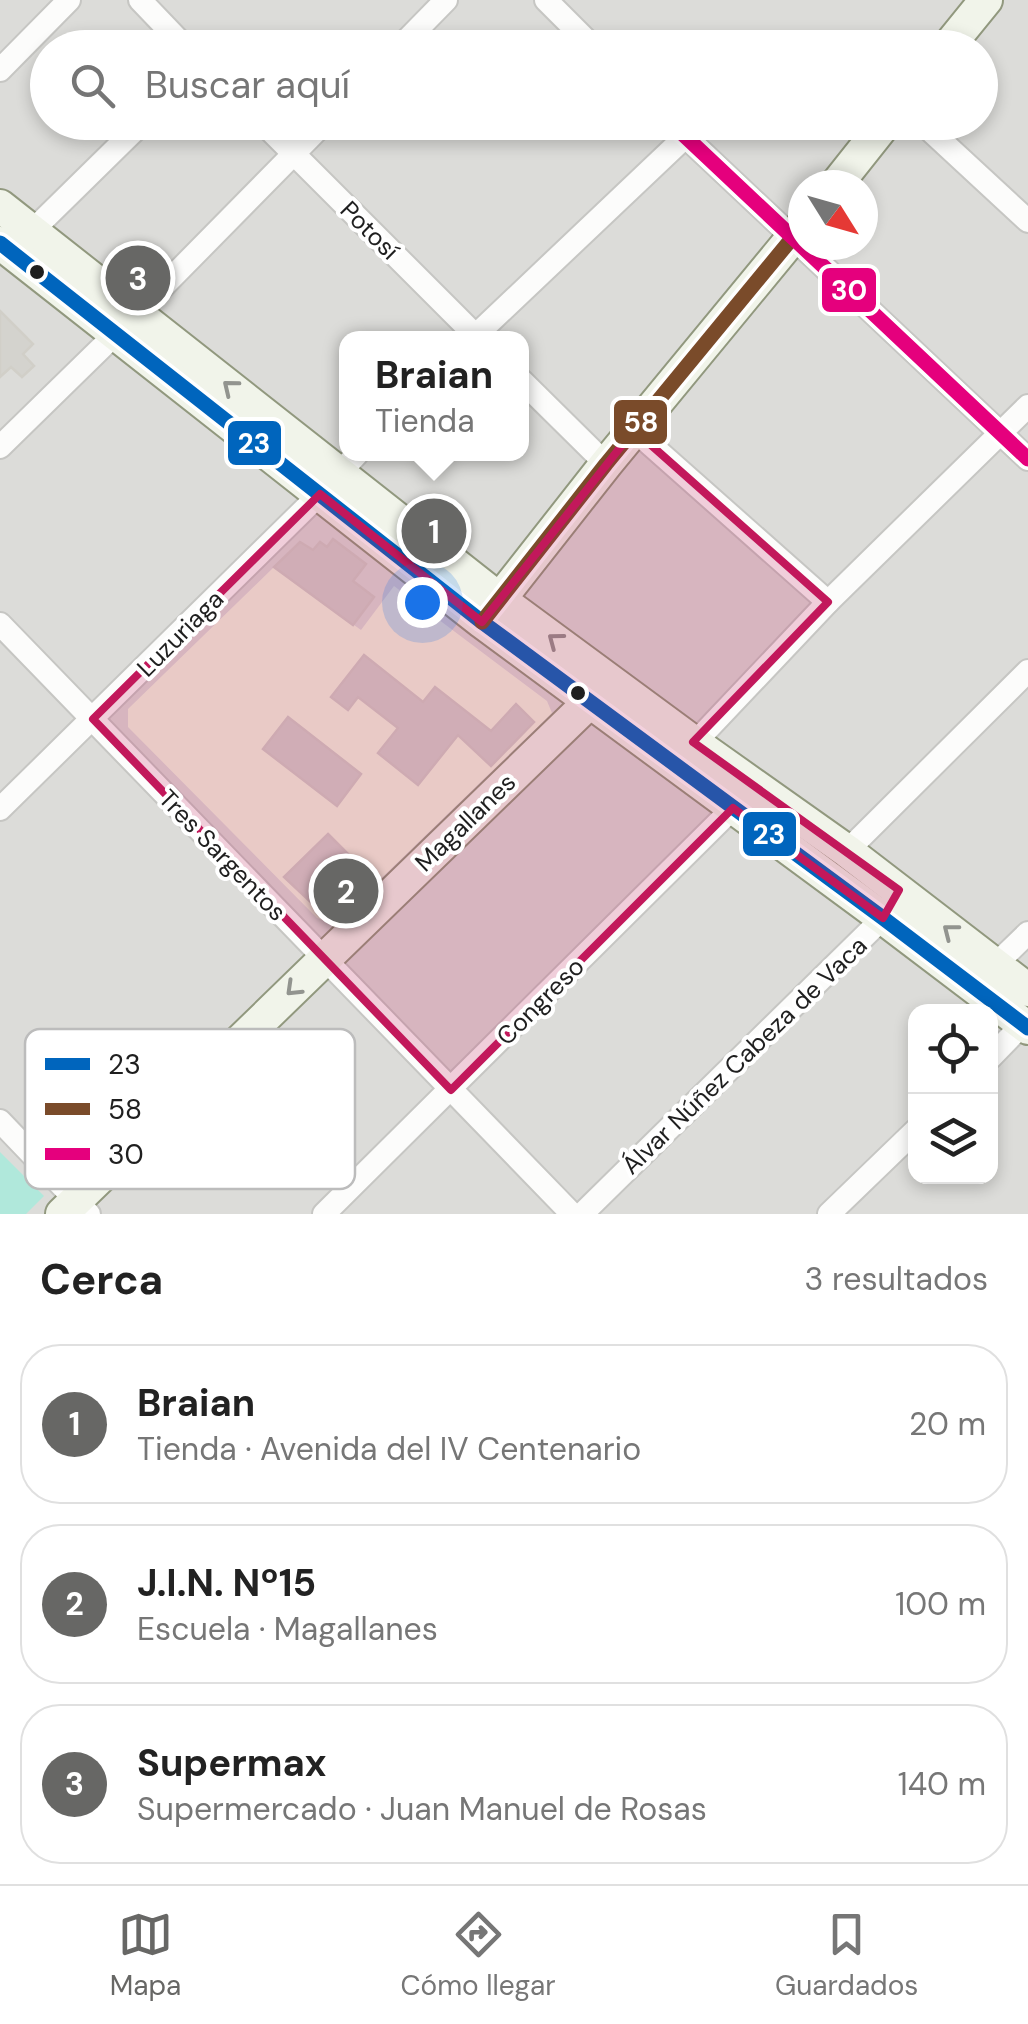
<!DOCTYPE html>
<html lang="es">
<head>
<meta charset="utf-8">
<style>
	:root { --surface:#fff; --page:#f6f6f6; --text:#222; --muted:#767676; --line:#e0e0e0; --accent:#676765 }
	body { margin:0; font-family:"DM Sans",sans-serif; background:var(--page); color:var(--text) }
	.controls { position:absolute; right:30px; bottom:30px; display:grid; overflow:hidden; border-radius:20px; box-shadow:0 5px 15px #0003 }
	.controls button { width:90px; height:90px; display:grid; place-items:center; padding:0; border:0; border-bottom:2px solid var(--line); background:var(--surface); color:var(--text); font:50px sans-serif }
	.compass { position:absolute; left:788px; top:170px; width:90px; height:90px; border-radius:50%; background:var(--surface); box-shadow:0 5px 15px #0003; rotate:127deg }
	.you { position:absolute; left:422px; top:602px; width:35px; height:35px; margin:-25px; border:8px solid #fff; border-radius:50%; background:#1a73e8; box-shadow:0 0 0 15px #1a73e833 }
	.badge { display:grid; place-items:center; width:65px; height:65px; border-radius:50%; background:var(--accent); color:#fff; font-size:32px; font-weight:700 }
	.pin { position:absolute; translate:-50% -50%; border:5px solid #fff; box-shadow:0 2px 10px #0006 }
	.popup { position:absolute; left:339px; top:331px; width:190px; height:130px; box-sizing:border-box; display:grid; place-content:center; border-radius:20px; background:var(--surface); filter:drop-shadow(0 2px 8px #0005); font-size:32px; white-space:nowrap; color:var(--muted) }
	.popup b { font-size:38px; color:var(--text) }
	.popup::after { content:''; position:absolute; left:50%; top:100%; margin-left:-20px; border:20px solid transparent; border-top-color:var(--surface) }
	.list { margin:0; padding:0; list-style:none }
	h2 { display:flex; justify-content:space-between; align-items:center; height:130px; margin:0; padding:0 40px; font-size:42px }
	h2 small { font-size:32px; font-weight:400; color:var(--muted) }
	.list li { display:grid; grid-template-columns:65px 1fr auto; gap:30px; align-items:center; box-sizing:border-box; height:160px; margin:0 20px 20px; padding:0 20px; border:2px solid var(--line); border-radius:40px }
	.list b { display:block; font-size:38px; white-space:nowrap }
	.list p { margin:0; font-size:32px; white-space:nowrap; color:var(--muted) }
	.list em { font-size:32px; font-style:normal; color:var(--muted) }
	.icon { flex:none; width:55px; height:55px; fill:none; stroke:currentColor; stroke-width:2; stroke-linecap:round; stroke-linejoin:round }
	.map { position:relative; flex:none; width:1028px; height:1214px; overflow:hidden }
	.search { position:absolute; background:var(--surface); box-shadow:0 5px 15px #0003; left:30px; right:30px; top:30px; height:110px; display:flex; align-items:center; gap:25px; box-sizing:border-box; padding:0 35px; border-radius:55px; color:var(--muted); font-size:38px }
	.sheet { height:670px; background:var(--surface) }
	nav { display:flex; justify-content:space-around; align-items:center; box-sizing:border-box; height:140px; border-top:2px solid var(--line); background:var(--surface); font-size:28px; color:var(--muted) }
	nav a { display:grid; justify-items:center; gap:5px }
	nav .on { color:var(--accent) }
	.map>svg:first-child { display:block }
	.residential { fill:#dcdcd9; fill-rule:evenodd }
	.education { fill:#f3f7e2 }
	.pitch { fill:#b0e8db }
	.building { fill:#d4d3ce; stroke:#d1cfc8; stroke-width:2.5 }
	.lines { fill:none; stroke-linecap:round; stroke-linejoin:round }
	.street-casing { stroke:#c6c6c3; stroke-width:26 }
	.secondary-casing { stroke:#91987e; stroke-width:36 }
	.street { stroke:#fcfcfb; stroke-width:22 }
	.secondary { stroke:#f1f4ea; stroke-width:32 }
	.bus-1-casing { stroke:#fff; stroke-width:22 }
	.bus-2-casing { stroke:#fff; stroke-width:22 }
	.bus-3-casing { stroke:#fff; stroke-width:22 }
	.bus-1 { stroke:#0065bd; stroke-width:15 }
	.bus-2 { stroke:#7a4b2a; stroke-width:15 }
	.bus-3 { stroke:#e5007d; stroke-width:15 }
	.oneway { stroke:#92948f }
	.marked { fill:#c2185b; fill-opacity:0.2; stroke:#c2185b; stroke-width:8; stroke-linejoin:round }
	.bus-dot { fill:#1f1f1f; stroke:#fff; stroke-width:4 }
	.labels { text-anchor:middle; stroke-width:8; stroke-linejoin:round; paint-order:stroke }
	.street-label { font-size:25px; fill:#1f1f1f; stroke:#fff }
	.key { fill:#fff; stroke:#bcbcbc; stroke-width:2.5 }
	.key-label { font-size:28px; fill:#1f1f1f }
	.line-badge { stroke:#fff; stroke-width:4 }
	.badge-label { font-size:28px; text-anchor:middle; font-weight:bold; fill:#fff }
</style>
</head>
<body>
<div class="map">
<svg width="1028" height="1214" viewBox="0 0 1028 1214">
	<rect width="100%" height="100%" fill="#edede7"/>
	<path class="residential" d="M0,0H1028V1214H0ZM48,48H980V122H48ZM803,185H863V245H803ZM346,338H522V454H346ZM916,1012H990V1176H916Z"/>
	<polygon class="education" points="274,567 361,630 394,586 547,701 552,713 334,924 317,918 128,727 128,709"/>
	<polygon class="pitch" points="0,1152 44,1196 26,1214 0,1214"/>
	<g class="building">
		<polygon points="0,311 33,344 23,354 34,366 22,377 11,367 0,377"/>
		<polygon points="333,539 366,564 353,581 374,597 353,625 274,567 300,542 313,550 320,542 327,547"/>
		<polygon points="364,655 423,702 435,687 491,731 516,704 534,722 491,766 458,735 418,785 378,753 398,728 358,697 348,710 331,697"/>
		<polygon points="288,717 361,774 337,806 263,749"/>
		<polygon points="328,834 376,882 333,923 284,877"/>
	</g>
	<g class="lines">
		<g class="street-casing">
			<g id="street">
				<polyline points="140,0 186,48"/>
				<polyline points="546,0 594,48"/>
				<polyline points="399,48 446,0"/>
				<polyline points="0,70 69,0"/>
				<polyline points="262,122 478,338"/>
				<polyline points="670,122 1028,459"/>
				<polyline points="921,122 1028,221"/>
				<polyline points="32,231 143,122"/>
				<polyline points="473,338 685,137"/>
				<polyline points="522,381 606,464"/>
				<polyline points="634,430 828,602"/>
				<polyline points="0,447 137,313 325,122"/>
				<polyline points="0,624 572,1214"/>
				<polyline points="686,752 828,602 1028,406"/>
				<polyline points="0,809 320,494 357,454"/>
				<polyline points="847,851 1028,671"/>
				<polyline points="990,978 994,966 1028,933"/>
				<polyline points="990,1058 1028,1019"/>
				<polyline points="0,1121 89,1214"/>
				<polyline points="324,1214 733,808 739,798"/>
				<polyline points="582,1214 883,918 890,906"/>
				<polyline points="829,1214 916,1130"/>
			</g>
		</g>
		<g class="secondary-casing">
			<g id="secondary">
				<polyline points="947,48 986,0"/>
				<polyline points="836,185 886,122"/>
				<polyline points="0,206 499,599 693,742 847,851 1028,990"/>
				<polyline points="0,243 482,622 883,918 1028,1028"/>
				<polyline points="488,614 606,464 803,225"/>
				<polyline points="62,1214 604,688"/>
			</g>
		</g>
		<use href="#street" class="street"/>
		<use href="#secondary" class="secondary"/>
		<g class="bus-1-casing">
			<polyline id="bus-1" points="0,243 482,622 883,918 1028,1028"/>
		</g>
		<g class="bus-2-casing">
			<polyline id="bus-2" points="482,622 606,464 803,225"/>
		</g>
		<g class="bus-3-casing">
			<polyline id="bus-3" points="670,122 1028,459"/>
		</g>
		<use href="#bus-1" class="bus-1"/>
		<use href="#bus-2" class="bus-2"/>
		<use href="#bus-3" class="bus-3"/>
	</g>
	<defs><path id="oneway-chevron" d="M-2-3.5L2.5 0L-2 3.5" fill="none" stroke-width="1.6" stroke-linecap="round" stroke-linejoin="round" transform="scale(2.5)"/></defs>
	<g class="oneway">
		<use href="#oneway-chevron" transform="translate(230 387) rotate(-141)"/>
		<use href="#oneway-chevron" transform="translate(555 640) rotate(-143)"/>
		<use href="#oneway-chevron" transform="translate(950 931) rotate(-142)"/>
		<use href="#oneway-chevron" transform="translate(293 989) rotate(136)"/>
	</g>
	<path class="marked" d="M634,430L828,602L693,742L899,890L883,918L733,808L451,1090L93,719L320,494L482,622Z"/>
	<g class="bus-dot">
		<circle cx="37" cy="272" r="9"/>
		<circle cx="578" cy="693" r="9"/>
	</g>
	<g class="labels">
		<g class="street-label">
			<text transform="translate(370 230) rotate(45)" y="9">Potosí</text>
			<text transform="translate(180 633) rotate(-45)" y="9">Luzuriaga</text>
			<text transform="translate(465 822) rotate(-44)" y="9">Magallanes</text>
			<text transform="translate(223 855) rotate(46)" y="9">Tres Sargentos</text>
			<text transform="translate(540 1001) rotate(-45)" y="9">Congreso</text>
			<text transform="translate(744 1055) rotate(-44)" y="9">Álvar Núñez Cabeza de Vaca</text>
		</g>
	</g>
	<rect x="25" y="1029" width="330" height="160" rx="15" class="key"/>
	<rect x="45" y="1058" width="45" height="12" fill="#0065bd"/>
	<rect x="45" y="1103" width="45" height="12" fill="#7a4b2a"/>
	<rect x="45" y="1148" width="45" height="12" fill="#e5007d"/>
	<g class="key-label">
		<text x="108" y="1074">23</text>
		<text x="108" y="1119">58</text>
		<text x="108" y="1164">30</text>
	</g>
	<g class="line-badge">
		<rect x="820" y="266" width="58" height="48" rx="10" fill="#e5007d"/>
		<rect x="612" y="398" width="57" height="48" rx="10" fill="#7a4b2a"/>
		<rect x="226" y="419" width="57" height="48" rx="10" fill="#0065bd"/>
		<rect x="741" y="810" width="57" height="48" rx="10" fill="#0065bd"/>
	</g>
	<g class="badge-label">
		<text x="849" y="300">30</text>
		<text x="641" y="432">58</text>
		<text x="254" y="453">23</text>
		<text x="769" y="844">23</text>
	</g>
</svg>
<div class="controls">
<button><svg class="icon" aria-label="locate" viewBox="0 0 24 24"><circle cx="12" cy="12" r="6"/><path d="M12 2v4M12 18v4M2 12h4M18 12h4"/></svg></button>
<button><svg class="icon" aria-label="layers" viewBox="0 0 24 24"><path d="M12 4l9 5-9 5-9-5zM3 14l9 5 9-5"/></svg></button>
</div>
<svg class="compass" viewBox="-18 -18 36 36"><path d="M0-13l5 13h-10z" fill="#e53935"/><path d="M0 13l5-13h-10z" fill="#767676"/></svg>
<div class="you"></div>
<div class="pin badge" style="left:434px;top:531px">1</div>
<div class="popup"><b>Braian</b>Tienda</div>
<div class="pin badge" style="left:346px;top:891px">2</div>
<div class="pin badge" style="left:138px;top:278px">3</div>
<div class="search"><svg class="icon" aria-label="search" viewBox="0 0 24 24"><circle cx="10" cy="10" r="6"/><path d="M15 15l6 6"/></svg>Buscar aquí</div>
</div>
<section class="sheet">
<h2>Cerca<small>3 resultados</small></h2>
<ul class="list">
<li><span class="badge">1</span><div><b>Braian</b><p>Tienda · Avenida del IV Centenario</p></div><em>20 m</em></li>
<li><span class="badge">2</span><div><b>J.I.N. Nº15</b><p>Escuela · Magallanes</p></div><em>100 m</em></li>
<li><span class="badge">3</span><div><b>Supermax</b><p>Supermercado · Juan Manuel de Rosas</p></div><em>140 m</em></li>
</ul>
</section>
<nav>
<a class="on"><svg class="icon" aria-label="map" viewBox="0 0 24 24"><path d="M3 6l6-2 6 2 6-2v14l-6 2-6-2-6 2zM9 4v14M15 6v14"/></svg>Mapa</a>
<a><svg class="icon" aria-label="directions" viewBox="0 0 24 24"><path d="M12 3l9 9-9 9-9-9zM9 14v-3h6M13 9l2 2-2 2"/></svg>Cómo llegar</a>
<a><svg class="icon" aria-label="saved" viewBox="0 0 24 24"><path d="M7 4h10v16l-5-4-5 4z"/></svg>Guardados</a>
</nav>
</body>
</html>
